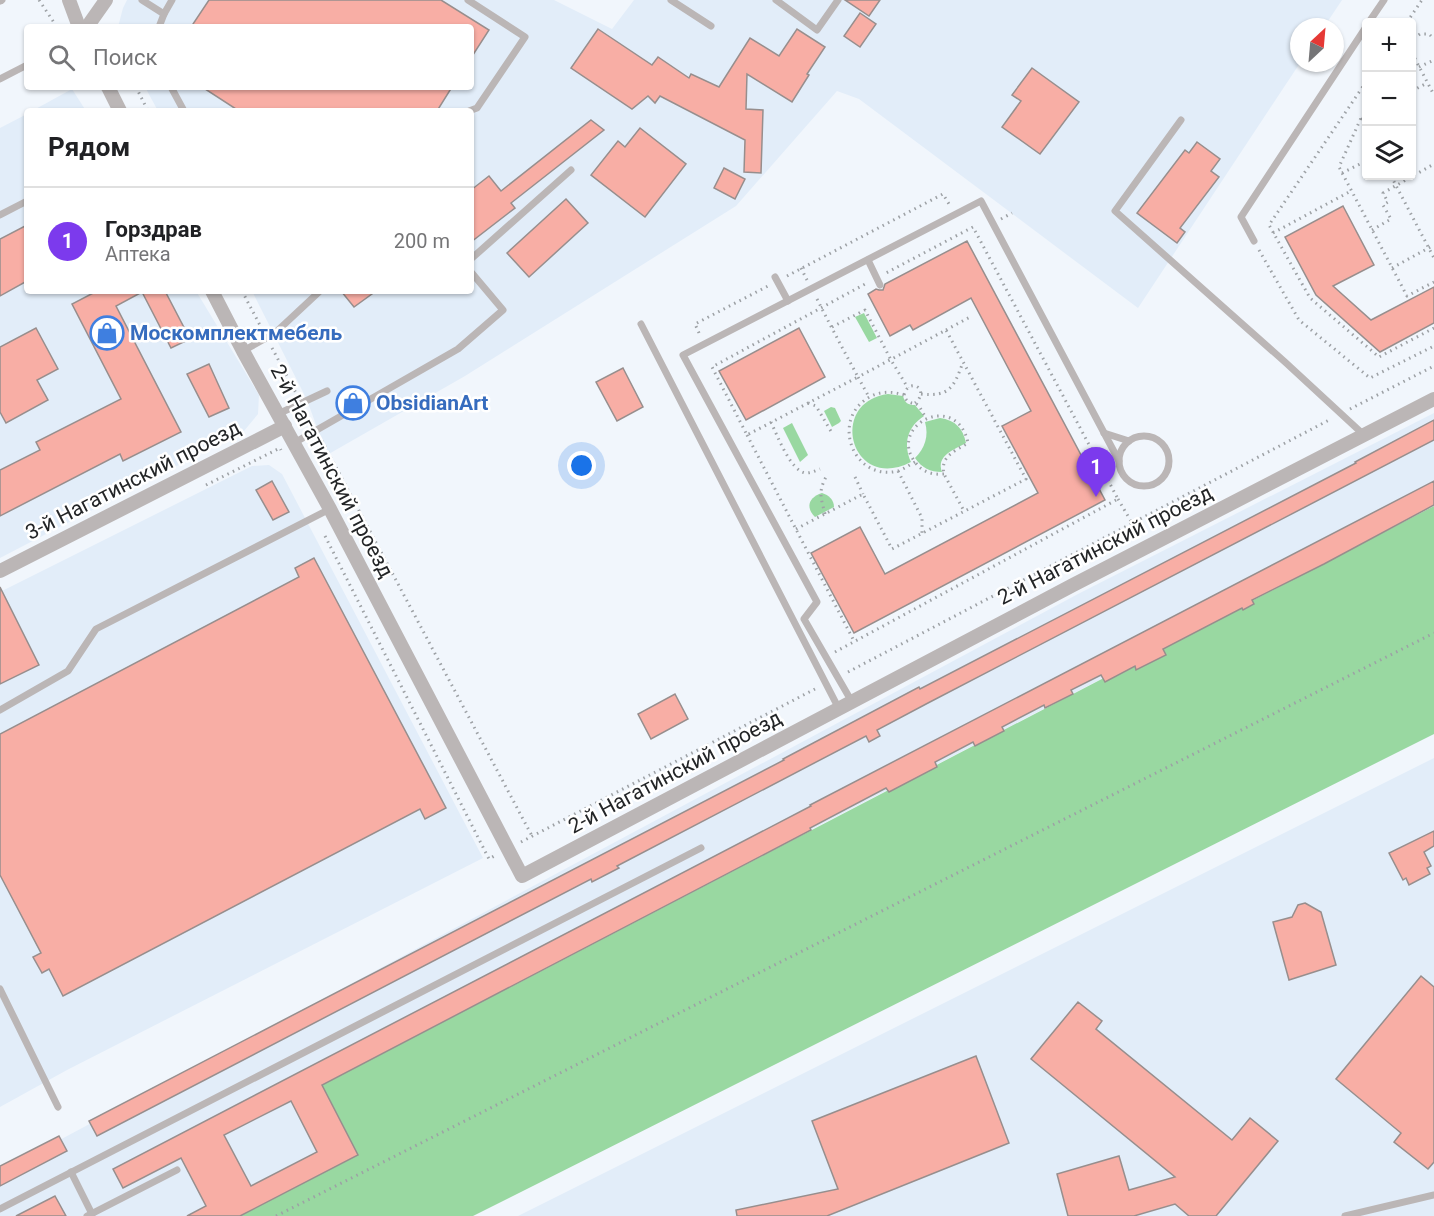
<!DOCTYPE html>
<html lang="ru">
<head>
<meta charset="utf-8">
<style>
	:root { --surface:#fff; --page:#f6f6f6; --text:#202124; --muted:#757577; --line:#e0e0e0; --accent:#7c3aed }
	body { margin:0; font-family:Roboto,sans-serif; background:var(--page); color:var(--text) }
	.controls { position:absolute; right:18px; top:18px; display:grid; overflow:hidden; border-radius:6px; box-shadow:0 2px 4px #0004 }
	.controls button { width:54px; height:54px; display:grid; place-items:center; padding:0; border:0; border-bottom:2px solid var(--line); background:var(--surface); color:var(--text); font:30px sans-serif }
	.compass { position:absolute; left:1290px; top:18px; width:54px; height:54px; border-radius:50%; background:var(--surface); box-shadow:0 2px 4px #0004; rotate:26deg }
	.you { position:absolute; left:582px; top:466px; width:21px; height:21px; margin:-15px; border:4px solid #fff; border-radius:50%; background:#1a73e8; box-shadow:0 0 0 9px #1a73e833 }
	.badge { display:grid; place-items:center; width:39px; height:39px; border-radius:50%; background:var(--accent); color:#fff; font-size:20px; font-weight:700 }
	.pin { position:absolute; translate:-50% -50px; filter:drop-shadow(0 2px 3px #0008) }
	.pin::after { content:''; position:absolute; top:32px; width:21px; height:18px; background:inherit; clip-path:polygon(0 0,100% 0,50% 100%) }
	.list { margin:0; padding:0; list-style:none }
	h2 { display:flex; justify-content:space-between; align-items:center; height:78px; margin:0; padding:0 24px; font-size:26px }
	h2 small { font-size:20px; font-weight:400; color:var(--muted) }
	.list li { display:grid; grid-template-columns:39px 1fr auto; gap:18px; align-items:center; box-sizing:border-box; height:108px; padding:0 24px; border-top:2px solid var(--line) }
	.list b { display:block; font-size:22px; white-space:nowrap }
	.list p { margin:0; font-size:20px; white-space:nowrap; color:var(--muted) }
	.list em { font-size:20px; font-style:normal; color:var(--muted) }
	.icon { flex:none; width:33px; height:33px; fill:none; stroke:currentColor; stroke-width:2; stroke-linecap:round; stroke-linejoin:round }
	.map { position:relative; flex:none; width:1434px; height:1216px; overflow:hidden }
	.search { position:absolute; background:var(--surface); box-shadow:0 2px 4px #0004; left:24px; top:24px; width:450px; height:66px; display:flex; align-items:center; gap:15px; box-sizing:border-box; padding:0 21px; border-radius:6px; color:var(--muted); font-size:22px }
	.panel { position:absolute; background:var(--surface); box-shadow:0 2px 4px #0004; left:24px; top:108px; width:450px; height:186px; border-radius:6px }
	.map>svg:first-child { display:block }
	.built { fill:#e2edf9 }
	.green { fill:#99d8a1 }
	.building { fill:#f8aea5; stroke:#978e8d; stroke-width:1.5; fill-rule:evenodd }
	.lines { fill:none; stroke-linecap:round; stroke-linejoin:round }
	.path { stroke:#9da1a5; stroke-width:3; stroke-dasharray:1.5 4.5; stroke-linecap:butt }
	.lane { stroke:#bbb6b6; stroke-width:7 }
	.street { stroke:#bbb6b6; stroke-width:14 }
	.labels { text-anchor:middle; stroke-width:5; stroke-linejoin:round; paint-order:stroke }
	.shop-label { font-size:21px; font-weight:bold; fill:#366cbe; stroke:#fff; text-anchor:start }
	.street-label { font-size:21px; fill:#232527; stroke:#fff }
</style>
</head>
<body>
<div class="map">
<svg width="1434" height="1216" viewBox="0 0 1434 1216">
	<rect width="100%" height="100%" fill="#f1f6fc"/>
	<g class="built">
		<polygon points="127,0 554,0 612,29 634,0 1342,0 1324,27 1299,27 1299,63 1300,63 1138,308 859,99 837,91 736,206 465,376 327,455 307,400 252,291 471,291 471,111 158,111 145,87 471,87 471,27 118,27 123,8"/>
		<polygon points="72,89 86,111 32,111"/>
		<polygon points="27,114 27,291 196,291 259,395 258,414 244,431 0,558 0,128"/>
		<polygon points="1434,413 1434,506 322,1084 358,1155 240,1216 0,1216 0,1172 1078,594"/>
		<polygon points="269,465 282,474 483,858 67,1070 0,1107 0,592 252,466"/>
		<polygon points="1434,758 1434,1216 518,1216"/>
	</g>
	<g class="green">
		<polygon points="864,313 877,338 869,342 855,317"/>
		<path d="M888,394L903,396C905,403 908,405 915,405L924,416C907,427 903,444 911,462C851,493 827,402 888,394Z"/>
		<polygon points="831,407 835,408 841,421 839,423 832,427 824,411"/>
		<path d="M940,418C955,420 963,428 966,443C954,450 936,455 942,472C930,472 922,468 915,458C925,448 929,436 925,422Z"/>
		<polygon points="792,423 808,455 800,462 783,428"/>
		<path d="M822,493C829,495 834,500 834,507L815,517C805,507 809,497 822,493Z"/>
		<polygon points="1434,506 1434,734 473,1216 240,1216 358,1155 322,1085"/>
	</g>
	<g class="building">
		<polygon points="209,0 441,0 489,30 471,58 471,27 191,27"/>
		<polygon points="845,0 880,0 869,16"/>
		<polygon points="860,13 876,24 860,47 844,36"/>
		<polygon points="598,29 652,65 658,57 689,78 691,74 719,87 750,38 779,56 797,29 825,47 807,74 809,75 792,102 747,74 746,109 763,110 761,173 744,172 745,140 660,96 655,103 648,96 632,109 571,68"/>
		<polygon points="1032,68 1079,102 1040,154 1002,127 1021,101 1012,95"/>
		<polygon points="202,87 452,87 437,111 239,111"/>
		<polygon points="591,120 604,130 511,203 515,208 471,242 471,190 489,176 501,191"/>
		<polygon points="640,128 686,164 645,217 591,175 618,141 625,147"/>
		<polygon points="1197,142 1220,159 1211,171 1219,177 1180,228 1185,232 1177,243 1137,213 1185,150 1189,153"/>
		<polygon points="724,168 745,179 735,199 714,188"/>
		<polygon points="566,199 588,223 529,277 507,253"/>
		<polygon points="1343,206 1374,265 1333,286 1371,320 1434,287 1434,323 1380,352 1316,295 1285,237"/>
		<polygon points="27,225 27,281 0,296 0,239"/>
		<polygon points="967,241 1105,500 854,633 811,553 860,527 885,574 1038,493 1002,426 1031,411 971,298 913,330 910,325 890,336 868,294 876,289 879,290 883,290 885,284"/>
		<polygon points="97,291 165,291 190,339 171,348 142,292 116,306 181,432 123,461 120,454 0,516 0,470 40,450 36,442 121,399 72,304"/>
		<polygon points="341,291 376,291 354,307"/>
		<polygon points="36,328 58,369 37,380 48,400 6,423 0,412 0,347"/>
		<polygon points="799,328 825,377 746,420 719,371"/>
		<polygon points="209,364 229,408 209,417 187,374"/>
		<polygon points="623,368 643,407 617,421 596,382"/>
		<polygon points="1434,420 1434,440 928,703 877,730 880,736 869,742 866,736 617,866 619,868 592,882 591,879 97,1136 89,1121 784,760 783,759 919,687 920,689 1356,463 1355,462"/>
		<polygon points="272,481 289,512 273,520 256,490"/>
		<path d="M1434,481V505L1324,564L1252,600L1254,604L1243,610L1242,608L1163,649L1166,655L1136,670L1135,666L1105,682L1101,675L1071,690L1073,694L1045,708L1044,705L1002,727L1004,731L975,746L973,742L935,762L937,767L889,792L886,788L810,828L811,830L322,1085L358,1155L240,1216H187L206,1206L181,1158L123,1188L113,1169L811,806L810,805ZM291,1101L317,1152L251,1186L224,1135Z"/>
		<polygon points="314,558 446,808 425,819 420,809 63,996 49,969 42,973 33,957 41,953 0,875 0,734 299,577 295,568"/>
		<polygon points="0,587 39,665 0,684"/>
		<polygon points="675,694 688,719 651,739 638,714"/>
		<polygon points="1434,831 1434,846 1424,852 1431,866 1427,868 1430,874 1409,885 1406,878 1403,880 1389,853"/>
		<polygon points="1305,903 1321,912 1336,965 1289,980 1273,922 1292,917 1298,905"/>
		<polygon points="1421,976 1434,987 1434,1162 1428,1169 1394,1142 1401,1133 1336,1079"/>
		<polygon points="1078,1002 1102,1021 1096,1029 1232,1140 1250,1118 1278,1141 1216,1216 1189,1216 1175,1204 1134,1216 1068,1216 1057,1174 1119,1156 1129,1190 1175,1177 1031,1059"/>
		<polygon points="976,1056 1009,1143 827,1216 737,1216 736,1210 838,1189 812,1121"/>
		<polygon points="59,1136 67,1151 0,1186 0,1166"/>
		<polygon points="55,1196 66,1216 16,1216"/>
	</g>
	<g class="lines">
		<g class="path">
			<polyline points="39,0 57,27"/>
			<polyline points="1407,22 1422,0"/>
			<polyline points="1412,50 1413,39 1420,34 1429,34 1434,39"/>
			<polyline points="1412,53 1434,95"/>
			<polyline points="1419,67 1434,60"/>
			<polyline points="1366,82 1269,225 1310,298 1379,357 1434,328"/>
			<polyline points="136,87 148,111"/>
			<polyline points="1412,91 1427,83"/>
			<polyline points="1366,116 1361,118 1339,167 1407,296 1434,282"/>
			<polyline points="1361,118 1366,128"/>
			<polyline points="1342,173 1366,161"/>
			<polyline points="1391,176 1434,258"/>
			<polyline points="1001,219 1012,213"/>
			<polyline points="1372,230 1391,219 1383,205 1388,202 1383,193 1434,164"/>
			<polyline points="1273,233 1351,191"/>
			<polyline points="1259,250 1299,320 1370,378 1434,346"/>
			<polyline points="801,268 807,280"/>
			<polyline points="1392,268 1434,245"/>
			<polyline points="787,276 943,194 949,204"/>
			<polyline points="242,291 262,329"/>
			<path d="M817,299C830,325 844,351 858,377L747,435L712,367L867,283"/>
			<polyline points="832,327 865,310 891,360 908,388"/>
			<polyline points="946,330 970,317"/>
			<polyline points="699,333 695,324 768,286"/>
			<polyline points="272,348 296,393"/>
			<path d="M921,394C950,397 954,387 963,362"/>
			<path d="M904,395C909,376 931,390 915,403"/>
			<polyline points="808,403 816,406 832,433"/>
			<polyline points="1350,409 1434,366"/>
			<path d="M771,422C777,435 791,472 806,473C811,473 815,471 820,469"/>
			<polyline points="747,435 854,641"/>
			<polyline points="322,441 532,836"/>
			<path d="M915,462C909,465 904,469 898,471C854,482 830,421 868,398C879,391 892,391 904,395C905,400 910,404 915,403L919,406L926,418"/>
			<polyline points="898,471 922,518 922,533"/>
			<path d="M944,474C932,475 922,472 915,462C887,425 957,390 968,443C955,451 940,456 944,474L964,511"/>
			<polyline points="855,477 863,494"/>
			<polyline points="206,485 280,448 281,450"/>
			<polyline points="1118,499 1132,523"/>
			<path d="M825,514C821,498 818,492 826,477"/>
			<polyline points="796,529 863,494 892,549 1026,479 946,330 858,377 869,397"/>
			<polyline points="325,536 489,859 496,855"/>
			<polyline points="835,652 1118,499 973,227 886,273"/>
			<polyline points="848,672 1331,419"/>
			<polyline points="521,842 815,689"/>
			<polyline points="276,1216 1434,633"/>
		</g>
		<g class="lane">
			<polyline points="142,0 164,14"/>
			<polyline points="468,0 525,37 477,108 469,111"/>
			<polyline points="671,0 711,26"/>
			<polyline points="776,0 817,30 838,0"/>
			<polyline points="0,1 2,0"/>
			<polyline points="1369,22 1384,0"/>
			<polyline points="159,27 164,14 172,0"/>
			<polyline points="0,79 27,65"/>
			<polyline points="171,87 184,111"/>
			<polyline points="1181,120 1115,211 1285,362 1364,435"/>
			<polyline points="0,215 27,201"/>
			<polyline points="1254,241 1241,217 1366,27"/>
			<polyline points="471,259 571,170"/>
			<polyline points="868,260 880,285"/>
			<polyline points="775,277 788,301"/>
			<polyline points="641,324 839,709"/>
			<polyline points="243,351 275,333 320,291"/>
			<polyline points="278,414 327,391"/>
			<polyline points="1104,433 1129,441"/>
			<circle cx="1144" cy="461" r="25"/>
			<polyline points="294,443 458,349 503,310 471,272"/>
			<polyline points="852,702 804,619 817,602 683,355 981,201 1119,461"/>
			<polyline points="0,710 68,671 96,629 330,509"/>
			<polyline points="0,989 58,1107"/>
			<polyline points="71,1172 92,1214"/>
			<polyline points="0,1209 701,848"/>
			<polyline points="87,1216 177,1170"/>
			<polyline points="1345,1216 1434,1195"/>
		</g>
		<g class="street">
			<polyline points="69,0 79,27"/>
			<polyline points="87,27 106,0"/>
			<polyline points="108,87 120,111"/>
			<polyline points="212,291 243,351 330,509 522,876 1073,585 1434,399"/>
			<polyline points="0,571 285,426"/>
		</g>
	</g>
	<defs>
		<g id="shop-ring" transform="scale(1.725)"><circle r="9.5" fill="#fff" stroke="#3f7fe0" stroke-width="1.5"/><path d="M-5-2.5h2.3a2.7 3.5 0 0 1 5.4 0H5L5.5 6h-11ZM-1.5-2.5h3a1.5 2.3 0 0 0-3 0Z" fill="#3f7fe0"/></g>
	</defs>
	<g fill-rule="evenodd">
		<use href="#shop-ring" x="107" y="333"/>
		<use href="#shop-ring" x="353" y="403"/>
	</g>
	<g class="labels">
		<g class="shop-label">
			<text x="130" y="340">Москомплектмебель</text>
			<text x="376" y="410">ObsidianArt</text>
		</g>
		<g class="street-label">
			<text transform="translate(332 471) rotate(62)" y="7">2-й Нагатинский проезд</text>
			<text transform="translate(133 480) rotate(-27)" y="7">3-й Нагатинский проезд</text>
			<text transform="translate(1105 545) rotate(-27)" y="7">2-й Нагатинский проезд</text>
			<text transform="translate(675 772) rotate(-28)" y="7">2-й Нагатинский проезд</text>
		</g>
	</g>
</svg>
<div class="controls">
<button>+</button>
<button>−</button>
<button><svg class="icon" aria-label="layers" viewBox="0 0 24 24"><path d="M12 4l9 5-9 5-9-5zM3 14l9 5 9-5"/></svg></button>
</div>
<svg class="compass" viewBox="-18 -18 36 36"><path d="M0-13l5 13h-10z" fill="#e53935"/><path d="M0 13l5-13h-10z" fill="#757577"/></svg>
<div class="you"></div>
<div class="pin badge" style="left:1096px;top:497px">1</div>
<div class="search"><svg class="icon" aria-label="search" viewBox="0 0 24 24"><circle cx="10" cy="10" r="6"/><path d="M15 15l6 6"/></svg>Поиск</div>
<section class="panel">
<h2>Рядом<small></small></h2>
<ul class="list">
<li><span class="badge">1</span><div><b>Горздрав</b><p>Аптека</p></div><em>200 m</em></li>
</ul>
</section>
</div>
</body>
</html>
